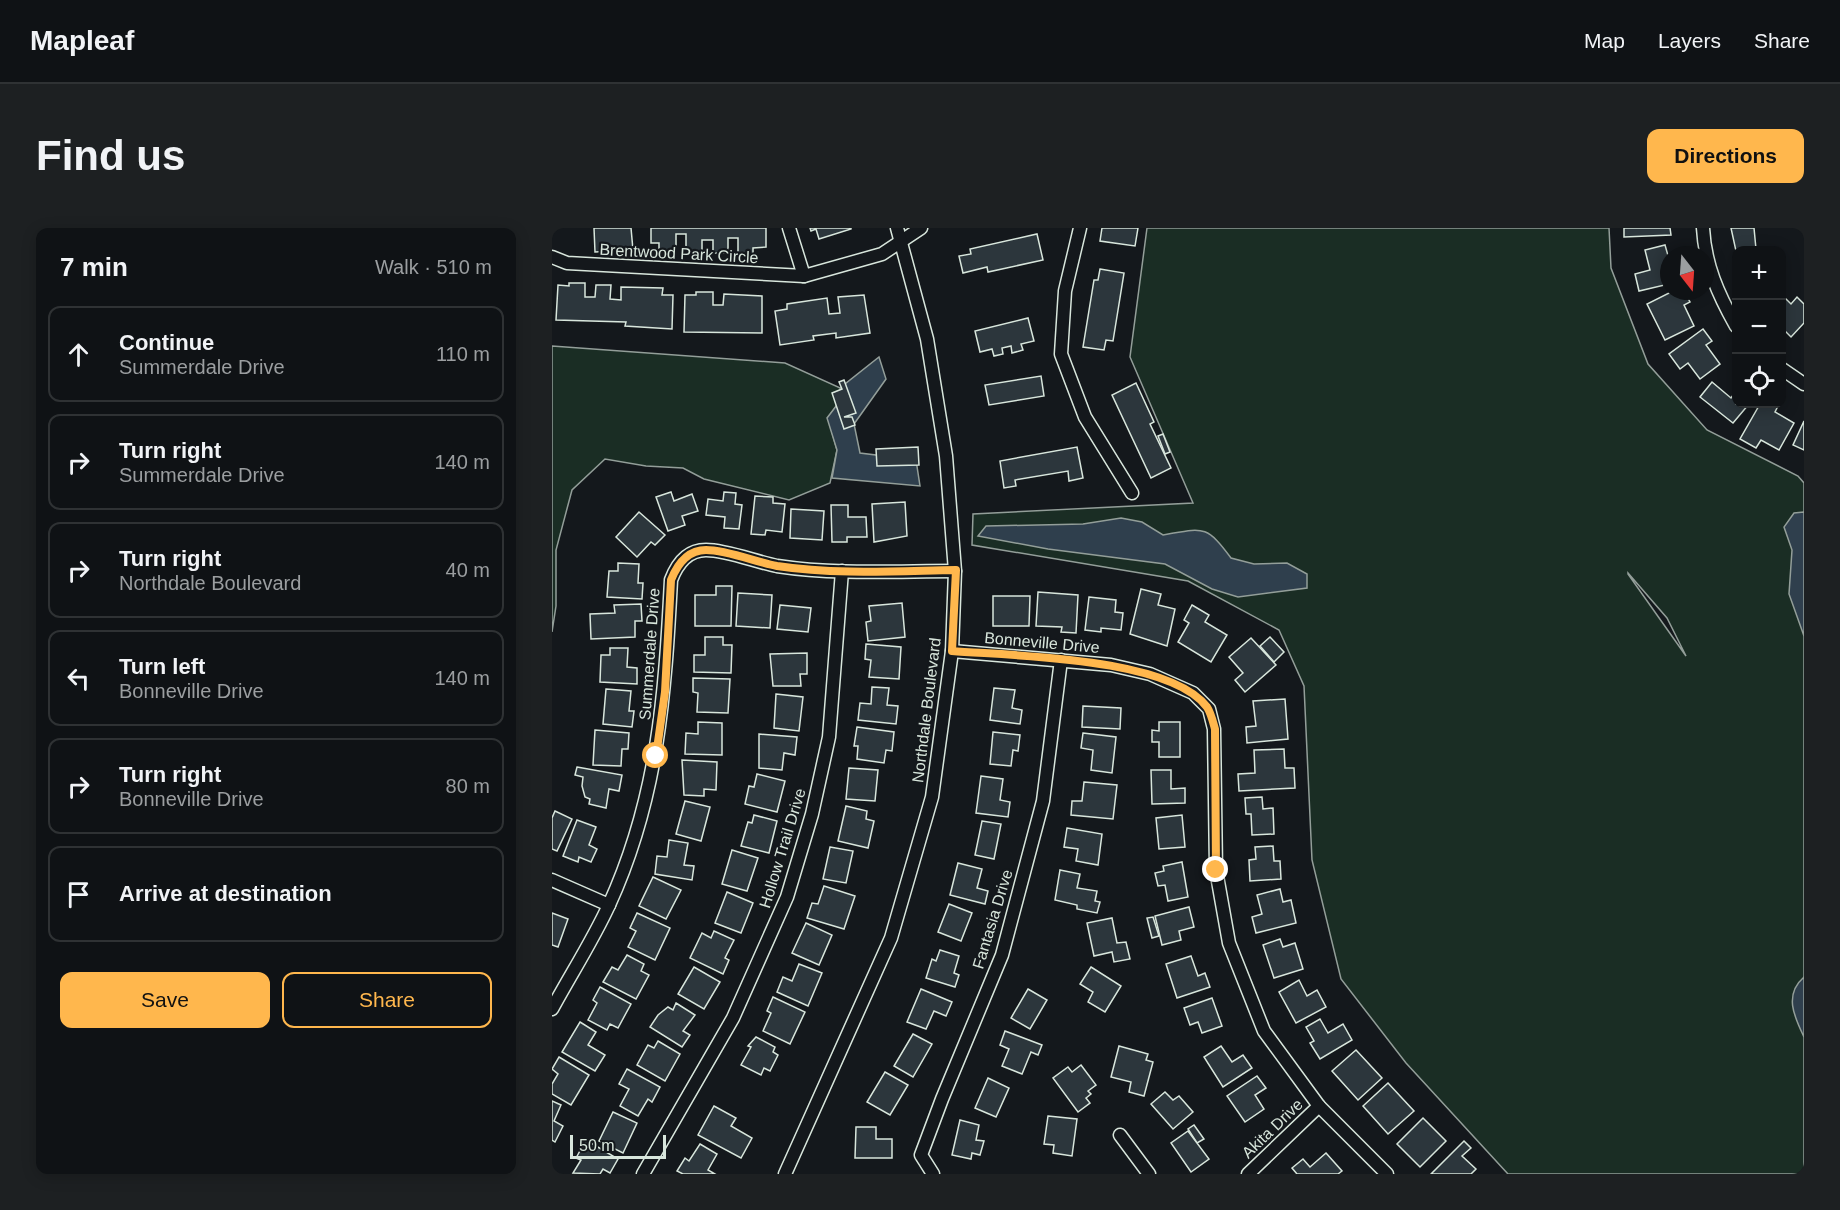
<!DOCTYPE html>
<html lang="en">
<head>
<meta charset="utf-8">
<style>
	:root { --surface:#0f1215; --page:#1d2022; --text:#f1f3f6; --muted:#9b9ea0; --line:#2f3234; --accent:#ffb74d }
	body { margin:0; font-family:Arial,sans-serif; background:var(--page); color:var(--text) }
	.controls { position:absolute; right:18px; top:18px; display:grid; overflow:hidden; border-radius:12px; box-shadow:0 3px 15px #0003 }
	.controls button { width:54px; height:54px; display:grid; place-items:center; padding:0; border:0; border-bottom:2px solid var(--line); background:var(--surface); color:var(--text); font:30px sans-serif }
	.compass { position:absolute; left:1108px; top:18px; width:54px; height:54px; border-radius:50%; background:var(--surface); box-shadow:0 3px 15px #0003; rotate:163deg }
	.scale { position:absolute; left:18px; bottom:15px; width:96px; box-sizing:border-box; padding-left:6px; border:3px solid #d8e6dc; border-top:0; font-size:16px; line-height:21px; white-space:nowrap; color:#d8e6dc; -webkit-text-stroke:4px #14181c; paint-order:stroke }
	.stop { position:absolute; width:18px; height:18px; margin:-14px; border:4px solid #ffb74d; border-radius:50%; background:#fff }
	.stop.end { background:#ffb74d; border-color:#fff; box-shadow:0 2px 6px #0008 }
	.list { margin:0; padding:0; list-style:none }
	h2 { display:flex; justify-content:space-between; align-items:center; height:78px; margin:0; padding:0 24px; font-size:26px }
	h2 small { font-size:20px; font-weight:400; color:var(--muted) }
	.list li { display:grid; grid-template-columns:39px 1fr auto; gap:18px; align-items:center; box-sizing:border-box; height:96px; margin:0 12px 12px; padding:0 12px; border:2px solid var(--line); border-radius:12px }
	.list b { display:block; font-size:22px; white-space:nowrap }
	.list p { margin:0; font-size:20px; white-space:nowrap; color:var(--muted) }
	.list em { font-size:20px; font-style:normal; color:var(--muted) }
	.actions { display:flex; gap:12px; padding:18px 24px }
	.actions a { flex:1; padding:14px 0; border:2px solid var(--accent); border-radius:12px; text-align:center; font-size:21px; color:var(--accent) }
	.actions .main { background:var(--accent); color:#111 }
	.icon { flex:none; width:33px; height:33px; fill:none; stroke:currentColor; stroke-width:2; stroke-linecap:round; stroke-linejoin:round }
	.map { position:relative; flex:none; width:1252px; height:946px; overflow:hidden; border-radius:12px }
	header { display:flex; align-items:center; gap:36px; box-sizing:border-box; height:84px; padding:0 30px; background:var(--surface); border-bottom:2px solid var(--line) }
	header strong { font-size:28px }
	nav { display:flex; gap:33px; margin-inline-start:auto; font-size:21px }
	.intro { display:flex; align-items:center; justify-content:space-between; box-sizing:border-box; height:144px; padding:0 36px }
	h1 { margin:0; font-size:42px }
	.button { padding:15px 27px; border-radius:12px; background:var(--accent); color:#111; font-size:21px; font-weight:700 }
	main { display:flex; gap:36px; padding:0 36px }
	aside { flex:1; background:var(--surface); border-radius:12px; box-shadow:0 3px 15px #0003 }
	.map>svg:first-child { display:block }
	.green { fill:#1a2d24; stroke:#939e99; stroke-width:1.5; fill-rule:evenodd }
	.water { fill:#2f3f4d; stroke:#939e99; stroke-width:1.5 }
	.building { fill:#2c363c; stroke:#d8e6dc; stroke-width:1.5 }
	.lines { fill:none; stroke-linecap:round; stroke-linejoin:round }
	.minor-casing { stroke:#d8e6dc; stroke-width:15 }
	.minor { stroke:#14181c; stroke-width:12 }
	.route { stroke:#ffb74d; stroke-width:8 }
	.labels { text-anchor:middle; stroke-width:4.5; stroke-linejoin:round; paint-order:stroke }
	.street-label { font-size:16px; fill:#d8e6dc; stroke:#14181c }
</style>
</head>
<body>
<header>
<strong>Mapleaf</strong>
<nav><a>Map</a><a>Layers</a><a>Share</a></nav>
</header>
<div class="intro"><h1>Find us</h1><a class="button">Directions</a></div>
<main>
<aside>
<h2>7 min<small>Walk · 510 m</small></h2>
<ul class="list">
<li><svg class="icon" aria-label="ahead" viewBox="0 0 24 24"><path d="M12 20V5M6 11l6-6 6 6"/></svg><div><b>Continue</b><p>Summerdale Drive</p></div><em>110 m</em></li>
<li><svg class="icon" aria-label="right" viewBox="0 0 24 24"><path d="M7 20v-9h11M14 6l5 5-5 5"/></svg><div><b>Turn right</b><p>Summerdale Drive</p></div><em>140 m</em></li>
<li><svg class="icon" aria-label="right" viewBox="0 0 24 24"><path d="M7 20v-9h11M14 6l5 5-5 5"/></svg><div><b>Turn right</b><p>Northdale Boulevard</p></div><em>40 m</em></li>
<li><svg class="icon" aria-label="left" viewBox="0 0 24 24"><path d="M17 20v-9H6M10 6l-5 5 5 5"/></svg><div><b>Turn left</b><p>Bonneville Drive</p></div><em>140 m</em></li>
<li><svg class="icon" aria-label="right" viewBox="0 0 24 24"><path d="M7 20v-9h11M14 6l5 5-5 5"/></svg><div><b>Turn right</b><p>Bonneville Drive</p></div><em>80 m</em></li>
<li><svg class="icon" aria-label="arrive" viewBox="0 0 24 24"><path d="M6 21V4h12l-3 4 3 4H6"/></svg><div><b>Arrive at destination</b></div></li>
</ul>
<div class="actions"><a class="main">Save</a><a>Share</a></div>
</aside>
<div class="map">
<svg width="1252" height="946" viewBox="0 0 1252 946">
	<rect width="100%" height="100%" fill="#14181c"/>
	<g class="green">
		<path d="M595,0H1057L1059,40L1096,136L1155,202L1246,248L1252,255V946H956L854,835L789,751L760,632L752,458L727,402L636,353L420,317L421,286L641,275L578,129ZM1076,345L1115,390L1134,428L1076,346Z"/>
		<polygon points="0,118 233,135 295,163 276,190 285,222 278,255 237,272 152,251 131,240 94,238 53,231 20,262 4,322 4,378 0,404"/>
	</g>
	<g class="water">
		<polygon points="327,129 334,151 302,196 308,225 364,232 368,258 280,250 285,222 275,190 295,164 288,160"/>
		<polygon points="1252,284 1252,408 1237,366 1240,322 1232,299 1242,285"/>
		<path d="M569,290L590,294L611,307C651,300 654,296 679,330L702,336L735,335L755,346V360L686,369L660,361L613,336L496,321L426,308L434,298L531,296Z"/>
		<path d="M1252,749V809C1243,790 1231,767 1252,749Z"/>
	</g>
	<g class="building">
		<polygon points="42,0 79,0 81,22 43,24"/>
		<polygon points="99,0 214,0 214,19 201,20 201,27 186,27 186,10 176,10 176,25 161,25 161,12 150,12 150,23 134,24 134,6 124,6 124,22 107,22 107,15 99,15"/>
		<polygon points="258,0 299,0 299,1 267,11 264,1 259,3"/>
		<polygon points="550,0 586,0 583,18 548,13"/>
		<polygon points="1072,0 1118,0 1119,7 1072,9"/>
		<polygon points="1179,0 1202,0 1204,21 1184,23"/>
		<polygon points="485,6 491,32 436,44 435,39 411,45 407,28 419,26 418,21"/>
		<polygon points="1113,17 1117,31 1117,56 1087,63 1083,46 1098,42 1093,22"/>
		<polygon points="548,41 572,45 561,113 554,112 552,122 531,119 542,52 546,52"/>
		<polygon points="17,55 33,55 33,69 43,69 44,57 59,57 58,71 69,72 69,59 111,60 110,67 121,67 120,101 73,98 74,94 4,92 6,57 17,58"/>
		<polygon points="1121,63 1132,63 1138,74 1132,77 1142,98 1113,112 1095,76"/>
		<polygon points="144,64 161,64 161,77 171,77 172,66 210,68 210,105 132,104 133,67 144,67"/>
		<polygon points="312,67 318,105 284,110 284,105 261,108 262,112 228,117 223,83 235,81 235,76 275,70 277,86 288,85 286,69"/>
		<polygon points="1230,67 1239,76 1245,69 1252,76 1252,95 1239,109 1230,100"/>
		<polygon points="476,90 482,113 469,116 471,122 460,125 459,118 450,120 451,126 442,128 440,121 428,124 423,103"/>
		<polygon points="1151,101 1160,113 1154,117 1168,136 1148,151 1136,135 1128,141 1117,126"/>
		<polygon points="489,148 492,168 437,177 433,157"/>
		<polygon points="292,152 304,185 292,189 300,189 303,197 292,201 280,165 290,161 287,154"/>
		<polygon points="1160,154 1179,170 1184,163 1184,176 1197,176 1181,195 1148,169"/>
		<polygon points="584,155 602,194 598,196 619,240 599,250 560,167"/>
		<polygon points="1208,176 1226,178 1223,184 1242,195 1227,222 1209,212 1204,220 1188,211"/>
		<polygon points="1252,193 1252,222 1241,217"/>
		<polygon points="611,206 618,224 613,226 606,208"/>
		<polygon points="366,219 367,237 325,238 324,221"/>
		<polygon points="525,219 531,250 517,253 516,243 463,252 464,258 452,260 448,233"/>
		<polygon points="119,264 122,273 140,266 146,283 130,288 133,297 116,303 104,269"/>
		<polygon points="172,264 184,265 183,276 190,277 187,301 172,300 173,289 154,287 156,271 171,273"/>
		<polygon points="203,268 221,269 221,275 233,276 230,304 214,302 213,307 199,306"/>
		<polygon points="353,274 355,308 322,314 320,276"/>
		<polygon points="279,277 296,277 296,289 314,289 315,309 295,309 295,314 280,314"/>
		<polygon points="239,281 272,283 270,312 238,310"/>
		<polygon points="87,284 113,307 103,317 99,314 85,329 64,309"/>
		<polygon points="66,335 87,336 86,355 91,355 90,371 55,369 57,343 66,343"/>
		<polygon points="164,358 180,358 179,398 143,398 143,367 164,367"/>
		<polygon points="589,361 609,366 606,377 623,381 615,418 578,406"/>
		<polygon points="486,364 526,367 524,405 509,404 510,399 484,398"/>
		<polygon points="186,365 220,367 218,400 184,398"/>
		<polygon points="441,368 478,368 477,398 441,398"/>
		<polygon points="537,369 564,372 563,384 571,385 569,402 549,400 549,404 533,402"/>
		<polygon points="350,375 353,409 316,413 314,394 319,393 317,378"/>
		<polygon points="89,376 90,393 83,393 83,409 39,411 38,386 63,385 62,377"/>
		<polygon points="228,377 259,380 256,404 225,401"/>
		<polygon points="640,377 657,387 653,394 675,407 659,434 626,414 637,395 632,392"/>
		<polygon points="153,409 171,409 171,417 180,417 179,445 142,444 142,427 153,427"/>
		<polygon points="718,409 732,424 722,434 708,418"/>
		<polygon points="699,410 724,437 693,464 683,452 691,445 677,429"/>
		<polygon points="314,416 349,419 347,451 317,449 319,432 313,431"/>
		<polygon points="58,420 76,420 75,439 85,440 85,456 48,454 49,427 58,427"/>
		<polygon points="255,425 255,446 248,446 249,458 221,458 218,426"/>
		<polygon points="141,450 178,451 176,485 145,484 146,465 141,464"/>
		<polygon points="320,459 337,460 335,477 346,478 344,496 306,492 308,475 319,476"/>
		<polygon points="442,460 463,462 460,480 470,482 468,496 438,492"/>
		<polygon points="54,461 79,463 77,483 82,483 80,499 51,496"/>
		<polygon points="224,466 251,469 247,503 222,500"/>
		<polygon points="733,471 736,511 695,515 694,499 704,498 701,473"/>
		<polygon points="531,478 569,480 568,501 530,499"/>
		<polygon points="146,494 170,495 170,527 133,526 134,505 146,506"/>
		<polygon points="607,494 628,494 628,529 607,529 607,514 600,514 600,502 607,503"/>
		<polygon points="305,499 342,504 340,523 334,522 332,535 305,531 306,518 302,518"/>
		<polygon points="43,502 77,505 76,521 70,521 69,538 41,537"/>
		<polygon points="441,504 468,507 466,523 461,522 459,538 438,536"/>
		<polygon points="531,505 564,509 560,545 539,542 541,522 529,520"/>
		<polygon points="207,506 245,509 243,527 232,525 230,542 207,540"/>
		<polygon points="732,521 733,540 742,540 743,560 687,563 686,546 703,545 702,522"/>
		<polygon points="130,532 165,534 164,562 152,561 152,568 132,567"/>
		<polygon points="25,539 70,547 67,563 57,561 54,580 37,576 38,571 33,569 30,558 31,549 23,547"/>
		<polygon points="297,540 326,542 323,573 294,571"/>
		<polygon points="599,542 619,542 619,561 633,560 633,575 600,576"/>
		<polygon points="205,546 233,553 225,584 193,576 197,558 202,559"/>
		<polygon points="429,548 451,551 448,572 458,574 456,589 424,585"/>
		<polygon points="532,554 565,557 561,591 519,587 520,573 530,573"/>
		<polygon points="710,569 711,581 721,580 722,606 700,607 699,586 694,586 693,570"/>
		<polygon points="133,573 158,579 149,613 124,606"/>
		<polygon points="294,578 315,583 314,591 322,593 316,620 286,613"/>
		<polygon points="3,583 20,591 5,623 0,621 0,590"/>
		<polygon points="202,587 225,593 217,625 189,618 196,594 200,595"/>
		<polygon points="630,587 633,619 607,621 604,590"/>
		<polygon points="25,592 44,599 37,617 45,621 39,634 27,629 26,634 11,628"/>
		<polygon points="430,593 449,596 442,631 423,627"/>
		<polygon points="515,600 550,606 546,637 524,633 526,621 512,619"/>
		<polygon points="117,612 136,615 132,637 142,638 140,652 103,646 105,628 115,629"/>
		<polygon points="721,618 722,633 728,633 729,651 698,653 697,632 704,631 703,619"/>
		<polygon points="278,619 301,623 294,655 271,651"/>
		<polygon points="180,622 206,630 195,663 170,656"/>
		<polygon points="630,634 636,669 616,673 613,657 606,658 603,645 612,643 611,638"/>
		<polygon points="406,635 430,641 425,660 436,663 433,676 398,667"/>
		<polygon points="508,642 528,646 525,660 545,663 543,673 548,674 545,685 525,681 525,677 503,672"/>
		<polygon points="101,649 129,662 114,691 87,678"/>
		<polygon points="272,658 303,668 292,701 255,690 260,675 266,676"/>
		<polygon points="728,661 731,674 739,672 744,695 704,705 700,689 710,686 705,667"/>
		<polygon points="175,664 201,675 189,705 163,695"/>
		<polygon points="397,676 420,685 409,713 386,704"/>
		<polygon points="637,679 642,699 627,703 629,712 610,717 603,688"/>
		<polygon points="0,685 16,691 6,719 0,717"/>
		<polygon points="85,685 118,700 103,732 76,719 84,703 78,700"/>
		<polygon points="601,689 607,708 600,710 595,690"/>
		<polygon points="560,690 565,715 574,714 578,731 562,734 560,724 542,728 535,695"/>
		<polygon points="254,695 280,707 267,737 240,725"/>
		<polygon points="162,703 182,712 173,730 177,732 171,746 138,730 150,705 159,710"/>
		<polygon points="728,711 731,719 743,715 751,741 722,750 711,717"/>
		<polygon points="388,722 407,728 402,745 407,747 403,759 374,750 380,731 384,733"/>
		<polygon points="75,727 92,736 89,743 97,747 84,771 51,754 60,739 66,742"/>
		<polygon points="639,728 646,748 653,745 658,759 625,770 614,736"/>
		<polygon points="247,736 270,745 256,778 225,764 231,749 240,753"/>
		<polygon points="142,739 168,754 152,781 126,766"/>
		<polygon points="539,739 569,758 553,784 536,774 541,764 528,756"/>
		<polygon points="747,752 755,768 765,762 774,779 744,795 727,764"/>
		<polygon points="48,759 79,776 66,800 58,796 55,802 36,792 45,775 41,772"/>
		<polygon points="369,761 400,774 394,788 382,783 374,801 355,794"/>
		<polygon points="476,761 495,772 478,801 459,790"/>
		<polygon points="221,769 253,784 238,816 211,803 219,785 215,783"/>
		<polygon points="660,770 670,798 650,805 646,794 638,797 632,780"/>
		<polygon points="124,775 143,787 131,803 138,807 130,819 98,799 106,787 116,779 121,782"/>
		<polygon points="768,791 776,805 791,796 800,812 768,831 758,815 762,813 754,799"/>
		<polygon points="28,794 44,804 36,817 53,827 43,843 10,824"/>
		<polygon points="453,803 490,817 486,827 479,824 470,846 450,838 457,821 448,817"/>
		<polygon points="361,806 380,816 361,849 342,838"/>
		<polygon points="204,809 223,819 221,824 226,827 218,843 212,840 209,847 189,837 199,819 196,818"/>
		<polygon points="106,813 128,826 113,853 85,837 96,817 102,820"/>
		<polygon points="567,818 596,826 594,832 601,834 592,868 577,864 579,854 559,849"/>
		<polygon points="669,818 680,834 691,827 700,840 671,859 652,829"/>
		<polygon points="804,822 830,850 806,872 780,843"/>
		<polygon points="7,829 37,847 19,877 0,866 0,856 6,846 0,841"/>
		<polygon points="529,837 544,857 536,863 539,866 534,870 538,875 526,884 501,850 516,839 520,844"/>
		<polygon points="75,841 108,859 100,874 96,871 86,888 68,878 77,861 67,856"/>
		<polygon points="333,844 356,857 338,887 315,874"/>
		<polygon points="705,848 714,860 703,867 712,881 693,894 675,868"/>
		<polygon points="436,850 457,860 444,889 423,880"/>
		<polygon points="836,855 862,883 836,906 811,878"/>
		<polygon points="613,864 621,872 627,868 641,884 621,901 599,876"/>
		<polygon points="0,873 9,877 2,893 11,898 3,914 0,912"/>
		<polygon points="162,878 184,890 179,898 200,910 189,930 146,907"/>
		<polygon points="61,884 85,895 71,925 47,913"/>
		<polygon points="496,888 525,891 520,928 501,925 502,917 492,916"/>
		<polygon points="871,890 894,913 868,939 845,916"/>
		<polygon points="408,892 427,897 424,912 432,913 428,927 420,925 419,931 400,927"/>
		<polygon points="642,897 652,911 645,915 636,901"/>
		<polygon points="304,899 324,899 324,911 340,911 340,930 303,930"/>
		<polygon points="636,903 657,931 639,944 619,915"/>
		<polygon points="34,912 66,931 58,945 51,941 48,946 21,945 29,932 24,930"/>
		<polygon points="912,913 919,920 910,928 924,941 919,946 879,946"/>
		<polygon points="148,916 165,926 156,942 163,946 131,946 125,943 133,930 137,933"/>
		<polygon points="774,925 790,943 786,946 745,946 740,940 751,931 758,939"/>
	</g>
	<g class="lines">
		<g class="minor-casing">
			<g id="minor">
				<polyline points="237,0 252,48"/>
				<polyline points="528,0 513,63 509,126 533,189 580,265"/>
				<path d="M1151,0C1153,37 1166,66 1184,98"/>
				<polyline points="0,29 15,35 252,48 330,26 369,0"/>
				<polyline points="1230,141 1252,156"/>
				<polyline points="400,423 559,437 598,446 641,465 657,481 662,501 664,642 677,715 712,803 767,878 835,946"/>
				<polyline points="0,652 57,677"/>
				<path d="M0,781C19,746 41,712 57,677C106,570 113,467 119,352C125,336 135,322 154,322C175,322 204,334 225,338C284,347 345,343 403,343"/>
				<polyline points="568,907 597,946"/>
				<polyline points="91,946 181,790 235,669 260,586 277,509 290,343"/>
				<polyline points="233,946 339,710 380,569 400,423 403,343 394,228 375,111 345,0"/>
				<polyline points="381,946 369,927 390,871 450,727 491,573 509,432"/>
				<polyline points="696,946 767,878"/>
			</g>
		</g>
		<use href="#minor" class="minor"/>
	</g>
	<g class="lines">
		<path class="route" d="M104,528L113,464L119,352C125,337 135,322 154,322C175,322 204,334 225,338C284,347 345,343 404,342L400,423C461,428 617,429 655,479C659,485 661,494 663,501L664,642"/>
	</g>
	<g class="labels">
		<g class="street-label">
			<text transform="translate(127 25) rotate(3)" y="6">Brentwood Park Circle</text>
			<text transform="translate(490 414) rotate(5)" y="6">Bonneville Drive</text>
			<text transform="translate(97 426) rotate(-86)" y="6">Summerdale Drive</text>
			<text transform="translate(374 482) rotate(-83)" y="6">Northdale Boulevard</text>
			<text transform="translate(230 620) rotate(-73)" y="6">Hollow Trail Drive</text>
			<text transform="translate(440 691) rotate(-73)" y="6">Fantasia Drive</text>
			<text transform="translate(720 900) rotate(-44)" y="6">Akita Drive</text>
		</g>
	</g>
</svg>
<div class="controls">
<button>+</button>
<button>−</button>
<button><svg class="icon" aria-label="locate" viewBox="0 0 24 24"><circle cx="12" cy="12" r="6"/><path d="M12 2v4M12 18v4M2 12h4M18 12h4"/></svg></button>
</div>
<svg class="compass" viewBox="-18 -18 36 36"><path d="M0-13l5 13h-10z" fill="#e53935"/><path d="M0 13l5-13h-10z" fill="#9b9ea0"/></svg>
<div class="scale">50 m</div>
<div class="stop" style="left:104px;top:528px"></div>
<div class="stop end" style="left:664px;top:642px"></div>
</div>
</main>
</body>
</html>
